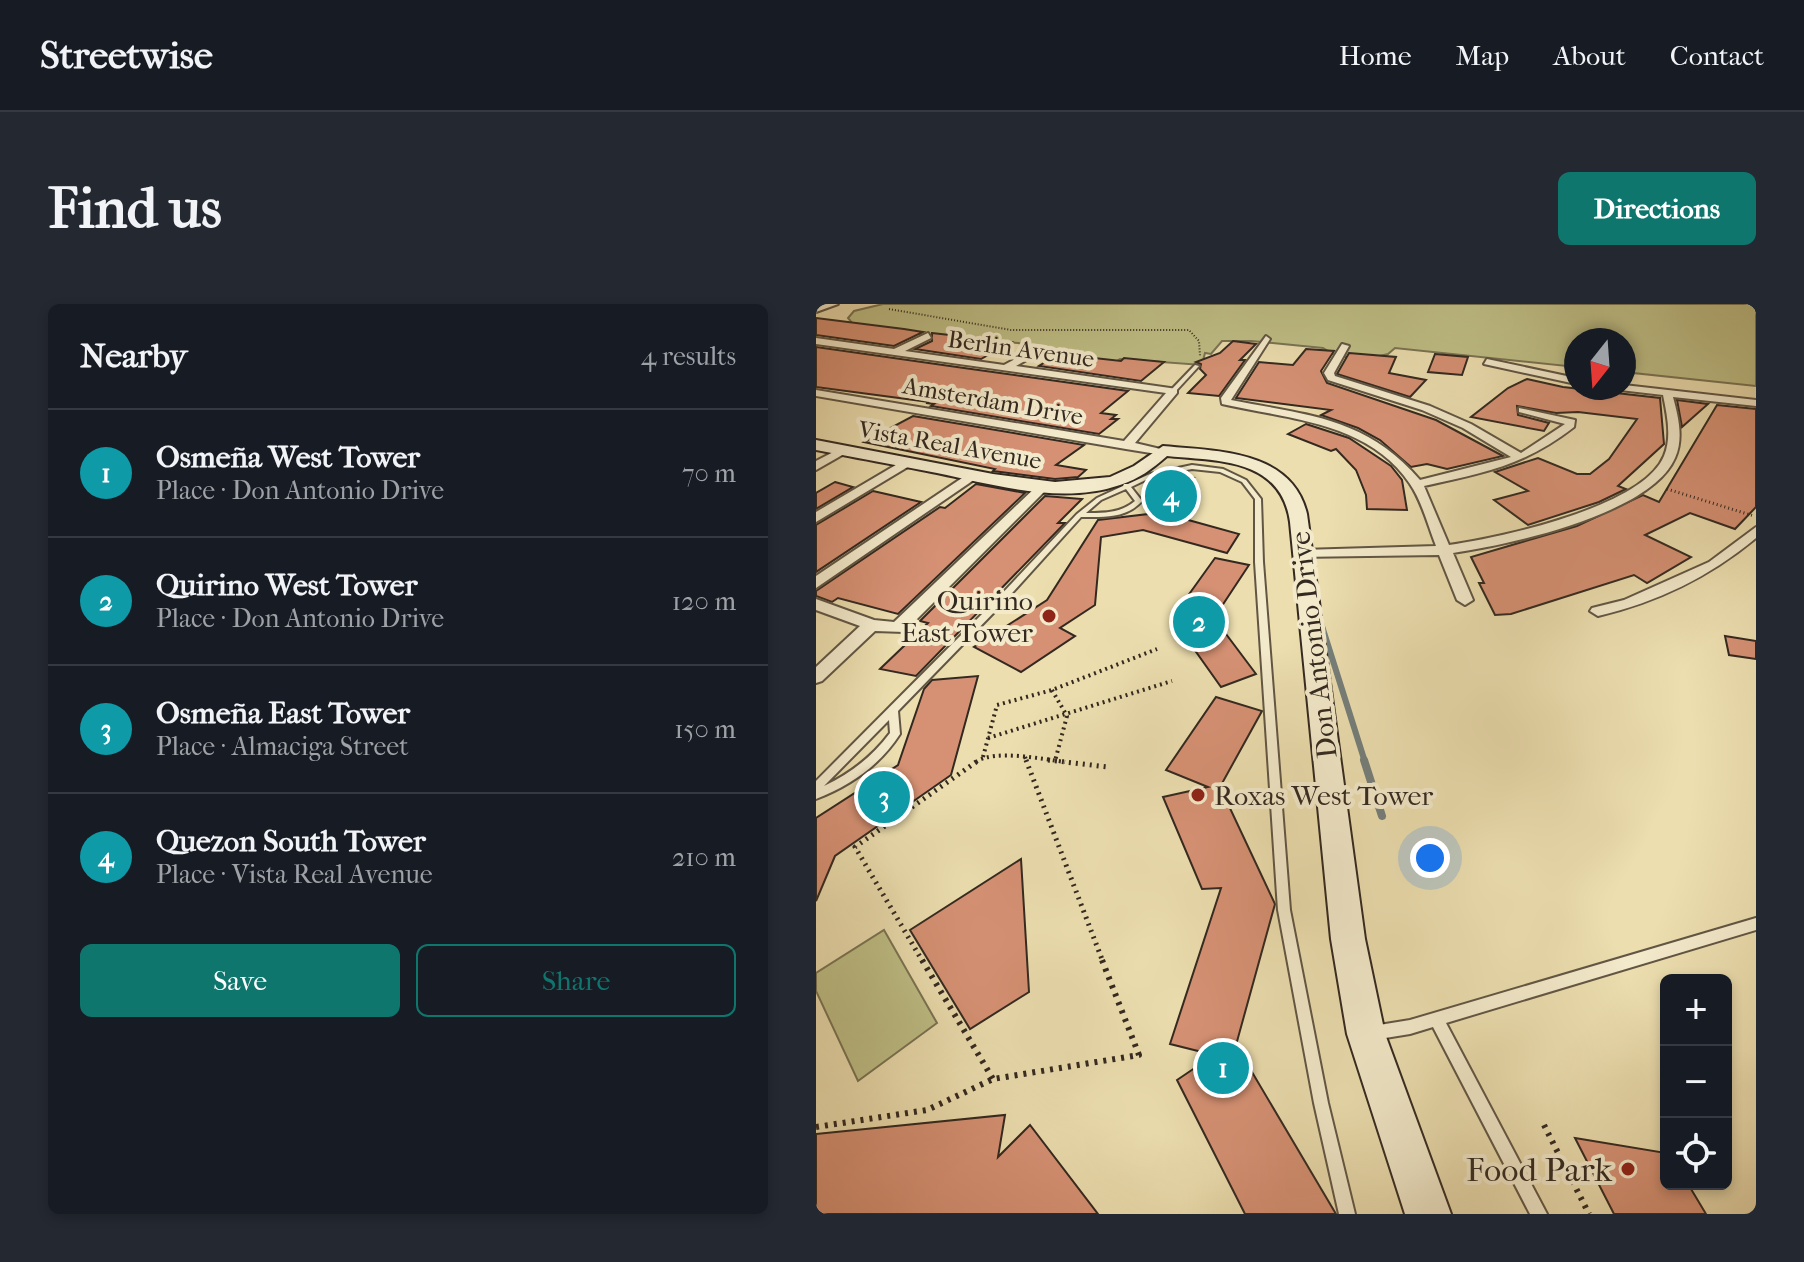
<!DOCTYPE html>
<html lang="en">
<head>
<meta charset="utf-8">
<style>
	:root { --surface:#171b24; --page:#242831; --text:#f1f3f6; --muted:#9ea1a6; --line:#363941; --accent:#0f766e }
	body { margin:0; font-family:"IM FELL French Canon",serif; background:var(--page); color:var(--text) }
	.controls { position:absolute; right:24px; bottom:24px; display:grid; overflow:hidden; border-radius:12px; box-shadow:0 4px 12px #0003 }
	.controls button { width:72px; height:72px; display:grid; place-items:center; padding:0; border:0; border-bottom:2px solid var(--line); background:var(--surface); color:var(--text); font:40px sans-serif }
	.compass { position:absolute; left:748px; top:24px; width:72px; height:72px; border-radius:50%; background:var(--surface); box-shadow:0 4px 12px #0003; rotate:197deg }
	.you { position:absolute; left:614px; top:554px; width:28px; height:28px; margin:-20px; border:6px solid #fff; border-radius:50%; background:#1a73e8; box-shadow:0 0 0 12px #1a73e833 }
	.badge { display:grid; place-items:center; width:52px; height:52px; border-radius:50%; background:var(--accent); color:#fff; font-size:26px; font-weight:700 }
	.pin { position:absolute; translate:-50% -50%; border:4px solid #fff; box-shadow:0 2px 8px #0006 }
	.list { margin:0; padding:0; list-style:none }
	h2 { display:flex; justify-content:space-between; align-items:center; height:104px; margin:0; padding:0 32px; font-size:34px }
	h2 small { font-size:26px; font-weight:400; color:var(--muted) }
	.list li { display:grid; grid-template-columns:52px 1fr auto; gap:24px; align-items:center; box-sizing:border-box; height:128px; padding:0 32px; border-top:2px solid var(--line) }
	.list b { display:block; font-size:30px; white-space:nowrap }
	.list p { margin:0; font-size:26px; white-space:nowrap; color:var(--muted) }
	.list em { font-size:26px; font-style:normal; color:var(--muted) }
	.actions { display:flex; gap:16px; padding:24px 32px }
	.actions a { flex:1; padding:18px 0; border:2px solid var(--accent); border-radius:12px; text-align:center; font-size:28px; color:var(--accent) }
	.actions .main { background:var(--accent); color:#fff }
	.icon { flex:none; width:44px; height:44px; fill:none; stroke:currentColor; stroke-width:2; stroke-linecap:round; stroke-linejoin:round }
	.map { position:relative; flex:none; width:940px; height:910px; overflow:hidden; border-radius:12px }
	header { display:flex; align-items:center; gap:48px; box-sizing:border-box; height:112px; padding:0 40px; background:var(--surface); border-bottom:2px solid var(--line) }
	header strong { font-size:38px }
	nav { display:flex; gap:44px; margin-inline-start:auto; font-size:28px }
	.intro { display:flex; align-items:center; justify-content:space-between; box-sizing:border-box; height:192px; padding:0 48px }
	h1 { margin:0; font-size:56px }
	.button { padding:20px 36px; border-radius:12px; background:var(--accent); color:#fff; font-size:28px; font-weight:700 }
	main { display:flex; gap:48px; padding:0 48px }
	aside { flex:1; background:var(--surface); border-radius:12px; box-shadow:0 4px 12px #0003 }
	.map>svg:first-child { display:block }
	.green { fill:#bfbf86; stroke:#797453; stroke-width:2 }
	.lines { fill:none; stroke-linecap:round; stroke-linejoin:round }
	.stream-far1 { stroke:#747f7b; stroke-width:6 }
	.stream { stroke:#747f7b; stroke-width:8 }
	.building { fill:#d69174; stroke:#332920; stroke-width:2 }
	.lane-casing { stroke:#615644; stroke-width:4 }
	.street-casing { stroke:#615644; stroke-width:4 }
	.secondary-casing { stroke:#332920; stroke-width:4 }
	.path-far4 { stroke:#332920; stroke-width:2; stroke-dasharray:1 2; stroke-linecap:butt }
	.path-far3 { stroke:#332920; stroke-width:3; stroke-dasharray:1 3; stroke-linecap:butt }
	.path-far2 { stroke:#332920; stroke-width:4; stroke-dasharray:2 4; stroke-linecap:butt }
	.path-far1 { stroke:#332920; stroke-width:5; stroke-dasharray:2 5; stroke-linecap:butt }
	.path { stroke:#332920; stroke-width:6; stroke-dasharray:3 6; stroke-linecap:butt }
	.lane { fill:#f3eacb; fill-rule:evenodd }
	.street { fill:#f3eacb; fill-rule:evenodd }
	.secondary { fill:#f3eacb; fill-rule:evenodd }
	.poi-dot { fill:#8f2418; stroke:#f3eacb; stroke-width:3 }
	.labels { text-anchor:middle; stroke-width:8; stroke-linejoin:round; paint-order:stroke }
	.far-street-label { font-size:24px; fill:#332920; stroke:#f3eacb }
	.poi-label { font-size:28px; fill:#332920; stroke:#f3eacb; text-anchor:end }
	.street-label { font-size:28px; fill:#332920; stroke:#f3eacb }
	.near-poi-label { font-size:34px; fill:#332920; stroke:#f3eacb; text-anchor:end }
</style>
</head>
<body>
<header>
<strong>Streetwise</strong>
<nav><a>Home</a><a>Map</a><a>About</a><a>Contact</a></nav>
</header>
<div class="intro"><h1>Find us</h1><a class="button">Directions</a></div>
<main>
<aside>
<h2>Nearby<small>4 results</small></h2>
<ul class="list">
<li><span class="badge" style="background:#0f9aa8">1</span><div><b>Osmeña West Tower</b><p>Place · Don Antonio Drive</p></div><em>70 m</em></li>
<li><span class="badge" style="background:#0f9aa8">2</span><div><b>Quirino West Tower</b><p>Place · Don Antonio Drive</p></div><em>120 m</em></li>
<li><span class="badge" style="background:#0f9aa8">3</span><div><b>Osmeña East Tower</b><p>Place · Almaciga Street</p></div><em>150 m</em></li>
<li><span class="badge" style="background:#0f9aa8">4</span><div><b>Quezon South Tower</b><p>Place · Vista Real Avenue</p></div><em>210 m</em></li>
</ul>
<div class="actions"><a class="main">Save</a><a>Share</a></div>
</aside>
<div class="map">
<svg width="940" height="910" viewBox="0 0 940 910">
	<rect width="100%" height="100%" fill="#ecdeaf"/>
	<filter id="stains"><feTurbulence type="fractalNoise" baseFrequency=".0025" numOctaves="4"/><feColorMatrix values="0 0 0 0 .2 0 0 0 0 .09 0 0 0 0 .02 0 0 0 .5 -.17"/></filter>
	<radialGradient id="worn" r=".72"><stop offset=".6" stop-color="#630" stop-opacity="0"/><stop offset="1" stop-color="#630" stop-opacity=".3"/></radialGradient>
	<g class="green">
		<polygon points="67,0 940,0 940,82 808,68 808,36 760,36 760,63 579,44 572,50 551,55 520,52 507,44 435,37 406,37 395,50 389,49 386,61 304,55 298,59 221,54 211,41 202,39 108,31 37,20 32,14 38,7"/>
		<polygon points="68,626 121,719 42,777 0,687 0,669"/>
	</g>
	<g class="lines">
		<polyline class="stream-far1" points="505,319 549,458"/>
		<polyline class="stream" points="548,456 566,512"/>
	</g>
	<g class="building">
		<polygon points="0,14 88,25 107,28 78,42 0,31"/>
		<polygon points="116,29 195,38 165,55 99,45 116,37"/>
		<polygon points="417,37 440,40 424,56 429,56 403,92 372,89 390,71 384,65 385,60 380,58 404,49"/>
		<polygon points="0,43 148,64 312,87 285,109 300,111 295,115 302,115 283,130 115,102 118,100 110,99 113,98 0,83"/>
		<polygon points="490,45 518,47 505,67 511,79 620,116 687,152 631,165 611,160 595,163 564,136 542,124 505,111 515,106 420,94 443,58 477,61"/>
		<polygon points="533,49 580,53 573,69 610,76 594,93 521,70"/>
		<polygon points="242,50 305,57 308,54 348,58 325,77 223,62"/>
		<polygon points="619,50 652,53 646,71 612,68"/>
		<polygon points="711,75 747,83 844,94 848,140 802,182 810,185 783,198 712,221 678,196 712,187 679,168 722,154 761,170 774,170 793,155 821,115 762,108 740,109 701,102 702,111 733,119 728,127 655,113 692,84"/>
		<polygon points="861,96 892,100 866,123"/>
		<polygon points="901,101 940,105 940,203 919,225 874,209 829,231 875,253 831,279 818,271 695,310 679,311 663,279 668,279 655,253 761,222 827,191 843,198"/>
		<polygon points="97,112 268,141 240,161 270,166 262,173 239,175 177,167 179,165 48,138"/>
		<polygon points="490,120 533,134 575,162 586,176 591,206 551,205 550,191 540,166 520,145 515,147 472,130"/>
		<polygon points="352,172 378,174 358,212 423,230 411,249 327,226 285,233 279,301 244,324 259,332 205,368 158,343 231,296 282,216 332,210"/>
		<polygon points="19,178 37,183 0,205 0,189"/>
		<polygon points="160,180 209,189 82,310 22,294 16,298 0,292 0,287 124,203 129,204"/>
		<polygon points="57,187 105,198 0,268 0,221"/>
		<polygon points="229,192 266,195 242,219 249,219 100,372 64,365 112,319 104,317"/>
		<polygon points="399,254 433,261 398,314 440,370 405,383 356,314"/>
		<polygon points="909,332 940,337 940,355 913,351"/>
		<polygon points="162,372 135,471 19,552 0,597 0,514 82,461 108,385 116,376"/>
		<polygon points="400,393 446,407 404,483 459,600 420,741 520,910 429,910 361,776 398,751 354,740 405,584 386,585 347,493 392,483 350,466"/>
		<polygon points="205,555 213,688 154,725 94,626"/>
		<polygon points="189,811 182,853 214,821 282,910 0,910 0,830"/>
		<polygon points="759,834 850,849 850,880 872,880 890,910 798,910"/>
	</g>
	<g class="lines">
		<g class="lane-casing">
			<g id="lane">
				<polygon points="379,61 383,62 359,88 355,88 355,86"/>
				<path d="M376,161L407,165L430,176L445,195L447,258L474,606L512,799L539,910H523L498,799L462,606L439,258V195L426,178L404,168L376,165L338,172L315,183L326,197C310,215 287,213 265,213L187,299L82,407L84,430C64,461 34,482 0,495V477L181,295L261,210L281,194L307,182L308,180H312L334,170ZM310,185L319,197C305,209 288,209 270,209L285,196ZM73,416L74,429C56,453 35,469 8,482Z"/>
				<polygon points="940,614 940,626 630,719 731,910 714,910 617,723 594,730 557,736 552,734 550,729 552,724 557,722 594,716"/>
			</g>
		</g>
		<g class="street-casing">
			<g id="street">
				<polygon points="10,0 22,0 0,8 0,3"/>
				<polygon points="112,29 115,34 89,47 188,61 218,45 221,50 200,62 361,85 361,89 319,139 353,147 347,151 310,145 0,92 0,86 308,137 350,89 0,40 0,34 78,45"/>
				<path d="M450,32L454,35L415,96C491,111 550,113 604,176L695,153L647,124L606,106L512,76L508,69L526,40L533,42L518,69L519,72L614,102L655,120L705,149L749,120L703,108V104L759,116L758,123C708,162 668,169 608,182L633,241C684,234 827,203 848,152C856,133 851,111 847,91L804,86L803,84H808V81L940,96V102L857,93C862,112 868,134 859,154C835,210 693,241 637,249L657,296L649,301L641,296L623,251L481,253V247L486,246L620,242C612,222 606,197 594,180C553,118 472,115 406,100L405,94Z"/>
				<polygon points="671,55 760,74 760,80 668,60"/>
				<polygon points="25,144 35,146 0,166 0,157"/>
				<polygon points="90,155 100,158 0,218 0,208"/>
				<polygon points="155,168 165,171 0,284 0,272"/>
				<polygon points="222,181 232,184 88,328 59,327 6,377 0,379 0,363 44,322 0,306 0,295 58,316 78,318"/>
				<path d="M940,223V234C893,273 842,298 782,312L774,307L776,304L808,296L893,258Z"/>
			</g>
		</g>
		<g class="secondary-casing">
			<path id="secondary" d="M0,136L177,170L239,178L294,173L318,162L347,142C401,147 476,146 491,210L549,635L569,730L635,910H589L531,730L515,635L474,218C465,154 402,157 351,152C336,165 323,175 304,181C246,201 179,181 121,169C81,161 40,154 0,146Z"/>
		</g>
		<polyline class="path-far4" points="73,5 195,26 373,26 383,37 384,52"/>
		<polyline class="path-far3" points="851,185 938,212"/>
		<g class="path-far2">
			<polyline points="236,386 251,412 239,457"/>
			<polyline points="172,434 356,377"/>
			<polyline points="167,453 181,401 236,386 341,345"/>
			<polyline points="209,453 211,458"/>
			<path d="M160,458C178,445 227,455 249,458"/>
		</g>
		<g class="path-far1">
			<polyline points="210,456 287,658"/>
			<polyline points="232,456 292,463"/>
			<polyline points="107,658 39,543 163,456"/>
		</g>
		<g class="path">
			<polyline points="106,656 177,775"/>
			<polyline points="728,821 773,910"/>
			<polyline points="0,823 111,806 177,775 323,751 286,656"/>
		</g>
		<use href="#lane" class="lane"/>
		<use href="#street" class="street"/>
		<use href="#secondary" class="secondary"/>
	</g>
	<g class="poi-dot">
		<circle cx="233" cy="312" r="8"/>
		<circle cx="382" cy="491" r="8"/>
		<circle cx="812" cy="865" r="8"/>
	</g>
	<g class="labels">
		<g class="far-street-label">
			<text transform="translate(205 45) rotate(8)" y="8">Berlin Avenue</text>
			<text transform="translate(177 97) rotate(10)" y="8">Amsterdam Drive</text>
			<text transform="translate(134 141) rotate(10)" y="8">Vista Real Avenue</text>
		</g>
		<g class="poi-label">
			<text x="217" y="306">Quirino<tspan x="217" dy="32">East Tower</tspan></text>
			<text x="398" y="501" text-anchor="start">Roxas West Tower</text>
		</g>
		<g class="street-label">
			<text transform="translate(497 341) rotate(-97)" y="10">Don Antonio Drive</text>
		</g>
		<g class="near-poi-label">
			<text x="796" y="877">Food Park</text>
		</g>
	</g>
	<rect width="100%" height="100%" filter="url(#stains)"/>
	<rect width="100%" height="100%" fill="url(#worn)"/>
</svg>
<div class="controls">
<button>+</button>
<button>−</button>
<button><svg class="icon" aria-label="locate" viewBox="0 0 24 24"><circle cx="12" cy="12" r="6"/><path d="M12 2v4M12 18v4M2 12h4M18 12h4"/></svg></button>
</div>
<svg class="compass" viewBox="-18 -18 36 36"><path d="M0-13l5 13h-10z" fill="#e53935"/><path d="M0 13l5-13h-10z" fill="#9ea1a6"/></svg>
<div class="you"></div>
<div class="pin badge" style="left:407px;top:764px;background:#0f9aa8">1</div>
<div class="pin badge" style="left:383px;top:318px;background:#0f9aa8">2</div>
<div class="pin badge" style="left:68px;top:493px;background:#0f9aa8">3</div>
<div class="pin badge" style="left:355px;top:192px;background:#0f9aa8">4</div>
</div>
</main>
</body>
</html>
